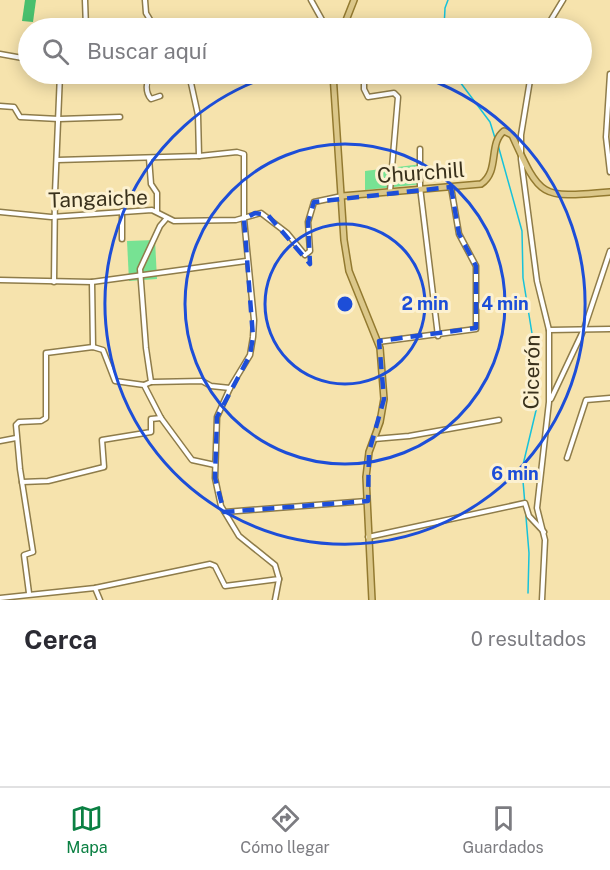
<!DOCTYPE html>
<html lang="es">
<head>
<meta charset="utf-8">
<style>
	:root { --surface:#fff; --page:#f7f7f7; --text:#2b2b33; --muted:#7c7c81; --line:#e1e1e2; --accent:#0b8043 }
	body { margin:0; font-family:"Public Sans",sans-serif; background:var(--page); color:var(--text) }
	.list { margin:0; padding:0; list-style:none }
	h2 { display:flex; justify-content:space-between; align-items:center; height:78px; margin:0; padding:0 24px; font-size:26px }
	h2 small { font-size:20px; font-weight:400; color:var(--muted) }
	.icon { flex:none; width:33px; height:33px; fill:none; stroke:currentColor; stroke-width:2; stroke-linecap:round; stroke-linejoin:round }
	.map { position:relative; flex:none; width:610px; height:600px; overflow:hidden }
	.search { position:absolute; background:var(--surface); box-shadow:0 3px 15px #0003; left:18px; right:18px; top:18px; height:66px; display:flex; align-items:center; gap:15px; box-sizing:border-box; padding:0 21px; border-radius:33px; color:var(--muted); font-size:22px }
	.sheet { height:186px; background:var(--surface) }
	nav { display:flex; justify-content:space-around; align-items:center; box-sizing:border-box; height:84px; border-top:2px solid var(--line); background:var(--surface); font-size:16px; color:var(--muted) }
	nav a { display:grid; justify-items:center; gap:3px }
	nav .on { color:var(--accent) }
	.map>svg:first-child { display:block }
	.green { fill:#77e293 }
	.forest { fill:#4abf6d }
	.lines { fill:none; stroke-linecap:round; stroke-linejoin:round }
	.stream { stroke:#16c2da; stroke-width:1.5 }
	.minor-casing { stroke:#8e7c4a; stroke-width:7 }
	.major-casing { stroke:#937a30; stroke-width:8 }
	.minor { stroke:#fff; stroke-width:4 }
	.major { stroke:#dbc789; stroke-width:5 }
	.marked { fill:none; stroke:#1d4ed8; stroke-width:4.5; stroke-dasharray:12 8; stroke-linejoin:round }
	.ring { fill:none; stroke:#1d4ed8; stroke-width:3 }
	.labels { text-anchor:middle; stroke-width:6; stroke-linejoin:round; paint-order:stroke }
	.street-label { font-size:21px; fill:#39311c; stroke:#fcf1d1 }
	.centre { fill:#1d4ed8; stroke:#fcf1d1; stroke-width:3 }
	.ring-label { font-size:18px; text-anchor:middle; font-weight:bold; fill:#1d4ed8; stroke:#fcf1d1; stroke-width:6; stroke-linejoin:round; paint-order:stroke }
</style>
</head>
<body>
<div class="map">
<svg width="610" height="600" viewBox="0 0 610 600">
	<rect width="100%" height="100%" fill="#f6e3ad"/>
	<g class="green">
		<polygon points="422,164 423,184 365,190 365,171"/>
		<polygon points="155,240 157,279 129,281 127,241"/>
	</g>
	<polygon class="forest" points="25,0 36,0 33,22 22,21"/>
	<g class="lines">
		<g class="stream">
			<polyline points="444,28 445,8 448,0"/>
			<polyline points="454,74 490,122 495,138"/>
			<polyline points="498,145 522,231 523,278 535,352 539,398 522,469 529,553 528,593"/>
		</g>
		<g class="minor-casing">
			<g id="minor">
				<polyline points="85,0 86,28"/>
				<polyline points="145,0 146,13 155,28"/>
				<polyline points="311,0 326,27"/>
				<polyline points="318,28 344,26 373,28"/>
				<polyline points="546,28 563,0"/>
				<polyline points="0,54 28,59"/>
				<path d="M150,74C146,82 145,92 151,99L160,96"/>
				<polyline points="189,74 198,115 199,156"/>
				<polyline points="364,74 364,89 368,97 394,93 398,97 390,191"/>
				<polyline points="531,74 521,135 521,159 537,281 549,330 549,402 537,508 545,540 542,600"/>
				<polyline points="610,74 606,137 610,172"/>
				<polyline points="0,106 14,107 20,117 59,119 120,117"/>
				<polyline points="420,149 420,187 438,336"/>
				<polyline points="149,158 151,184 157,193 157,211"/>
				<polyline points="122,211 122,239"/>
				<polyline points="0,212 51,217 152,210 174,221 236,220 261,213 287,233 305,255 310,251 308,222 314,202 342,196"/>
				<polyline points="0,280 92,282 246,261"/>
				<polyline points="54,282 55,193 60,74"/>
				<polyline points="92,282 93,347"/>
				<polyline points="549,330 610,329"/>
				<polyline points="378,342 476,329 476,266 459,234 451,187"/>
				<polyline points="152,382 202,381 211,386 230,388"/>
				<polyline points="144,385 151,382 146,348 140,269 160,226 166,219"/>
				<polyline points="551,399 584,329 610,251"/>
				<polyline points="374,439 409,436 499,420"/>
				<polyline points="0,441 16,438"/>
				<polyline points="567,458 586,400 610,398"/>
				<polyline points="22,482 48,481 104,467 102,440 151,432 151,419 161,418"/>
				<polyline points="225,512 367,501"/>
				<polyline points="368,537 525,503 529,516 544,532"/>
				<polyline points="95,588 100,600"/>
				<polyline points="29,593 24,555 33,552 20,469 16,425 19,422 41,421 46,418 46,353 93,347 103,350 115,381 144,385 161,418 192,460 215,465"/>
				<polyline points="0,598 95,588 210,564 215,566 225,586 279,579 275,565 239,536 221,506 215,478 217,417 230,388 250,355 253,337 254,320 244,219 244,154 237,152 199,156 57,160"/>
				<polyline points="275,600 279,579"/>
			</g>
		</g>
		<g class="major-casing">
			<g id="major">
				<polyline points="343,28 354,0"/>
				<polyline points="333,74 344,240 349,271 380,348 384,399 380,422 369,452 366,477 372,600"/>
				<path d="M342,196L481,184C500,172 488,143 504,131L512,135C541,199 540,198 610,192"/>
			</g>
		</g>
		<use href="#minor" class="minor"/>
		<use href="#major" class="major"/>
	</g>
	<path class="marked" d="M451,187L459,234L476,266V328L379,341L384,399L369,452L368,501L224,512L215,478L217,417L250,355L253,337L244,219L255,213L268,215L310,264L308,222L314,202Z"/>
	<g class="ring">
		<circle cx="345" cy="304" r="80"/>
		<circle cx="345" cy="304" r="160"/>
		<path d="M413 74A240 240 0 1 1 277 74"/>
	</g>
	<g class="labels">
		<g class="street-label">
			<text transform="translate(421 173) rotate(-4)" y="7">Churchill</text>
			<text transform="translate(98 199) rotate(-2)" y="7">Tangaiche</text>
			<text transform="translate(532 372) rotate(-89)" y="7">Cicerón</text>
		</g>
	</g>
	<circle cx="345" cy="304" r="9" class="centre"/>
	<g class="ring-label">
		<text x="425" y="310">2 min</text>
		<text x="505" y="310">4 min</text>
		<text x="515" y="480">6 min</text>
	</g>
</svg>
<div class="search"><svg class="icon" aria-label="search" viewBox="0 0 24 24"><circle cx="10" cy="10" r="6"/><path d="M15 15l6 6"/></svg>Buscar aquí</div>
</div>
<section class="sheet">
<h2>Cerca<small>0 resultados</small></h2>
<ul class="list">
</ul>
</section>
<nav>
<a class="on"><svg class="icon" aria-label="map" viewBox="0 0 24 24"><path d="M3 6l6-2 6 2 6-2v14l-6 2-6-2-6 2zM9 4v14M15 6v14"/></svg>Mapa</a>
<a><svg class="icon" aria-label="directions" viewBox="0 0 24 24"><path d="M12 3l9 9-9 9-9-9zM9 14v-3h6M13 9l2 2-2 2"/></svg>Cómo llegar</a>
<a><svg class="icon" aria-label="saved" viewBox="0 0 24 24"><path d="M7 4h10v16l-5-4-5 4z"/></svg>Guardados</a>
</nav>
</body>
</html>
